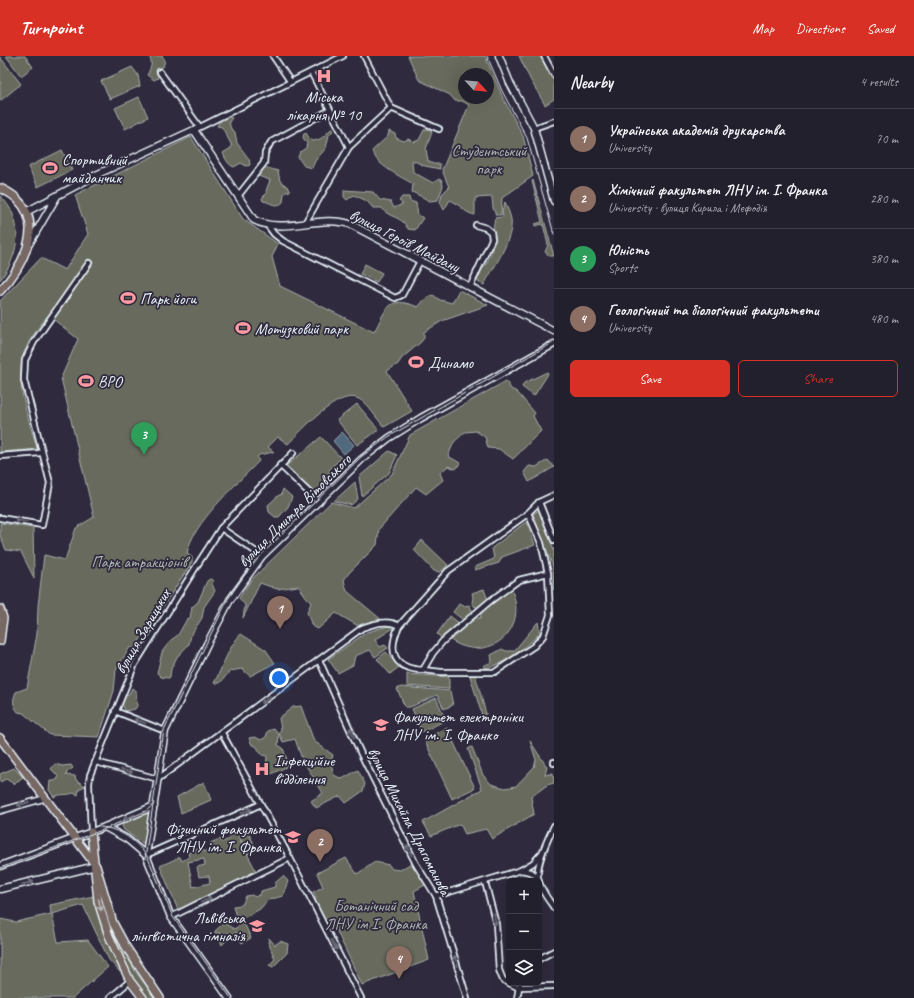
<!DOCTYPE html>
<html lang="en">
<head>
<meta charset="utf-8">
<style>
	:root { --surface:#23202e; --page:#2b2836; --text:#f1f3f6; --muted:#a3a3aa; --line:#403e4a; --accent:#d93025 }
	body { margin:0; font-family:Caveat,sans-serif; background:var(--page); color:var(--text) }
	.controls { position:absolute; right:12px; bottom:12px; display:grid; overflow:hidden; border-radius:6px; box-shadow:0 4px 16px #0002 }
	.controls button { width:36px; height:36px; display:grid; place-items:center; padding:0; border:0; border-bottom:1px solid var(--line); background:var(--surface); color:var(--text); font:20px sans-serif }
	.compass { position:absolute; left:458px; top:12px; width:36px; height:36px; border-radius:50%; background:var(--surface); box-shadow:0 4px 16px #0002; rotate:116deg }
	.you { position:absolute; left:279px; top:622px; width:14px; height:14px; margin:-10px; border:3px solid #fff; border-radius:50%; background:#1a73e8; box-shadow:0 0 0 6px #1a73e833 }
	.badge { display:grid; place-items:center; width:26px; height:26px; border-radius:50%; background:var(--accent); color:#fff; font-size:13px; font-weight:700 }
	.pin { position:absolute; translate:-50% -33px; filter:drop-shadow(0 1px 2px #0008) }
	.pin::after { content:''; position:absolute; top:21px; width:14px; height:12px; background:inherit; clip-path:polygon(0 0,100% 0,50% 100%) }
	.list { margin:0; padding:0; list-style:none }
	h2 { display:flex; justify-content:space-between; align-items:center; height:52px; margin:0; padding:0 16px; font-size:17px }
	h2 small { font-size:13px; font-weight:400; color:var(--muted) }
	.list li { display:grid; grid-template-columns:26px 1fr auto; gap:12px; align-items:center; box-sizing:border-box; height:60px; padding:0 16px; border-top:1px solid var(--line) }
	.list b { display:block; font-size:15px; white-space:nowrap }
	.list p { margin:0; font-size:13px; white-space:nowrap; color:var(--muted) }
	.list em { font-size:13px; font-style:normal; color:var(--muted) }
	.actions { display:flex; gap:8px; padding:12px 16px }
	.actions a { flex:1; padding:9px 0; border:1px solid var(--accent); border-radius:6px; text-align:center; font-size:14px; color:var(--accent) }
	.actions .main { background:var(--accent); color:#fff }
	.icon { flex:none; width:22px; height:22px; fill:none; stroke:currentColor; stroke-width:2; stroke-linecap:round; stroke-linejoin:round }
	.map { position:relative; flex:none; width:554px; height:942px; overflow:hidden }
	header { display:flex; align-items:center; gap:24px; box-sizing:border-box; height:56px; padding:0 20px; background:var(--accent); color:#fff }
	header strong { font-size:19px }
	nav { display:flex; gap:22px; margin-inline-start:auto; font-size:14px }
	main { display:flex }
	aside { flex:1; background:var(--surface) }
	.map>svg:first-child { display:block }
	.green { fill:#676b5d; stroke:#a8aeaa; fill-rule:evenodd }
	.water { fill:#51697c; stroke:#8d9fae }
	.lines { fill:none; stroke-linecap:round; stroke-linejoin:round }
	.street-casing { stroke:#e8f1f8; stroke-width:8 }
	.secondary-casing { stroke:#e8f1f8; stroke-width:9 }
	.primary-casing { stroke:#e8f1f8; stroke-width:10 }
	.street { stroke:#2f2a3d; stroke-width:4.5 }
	.secondary { stroke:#2f2a3d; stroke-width:6 }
	.primary { stroke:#776864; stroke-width:7 }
	.tram { stroke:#e8f1f8; stroke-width:1 }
	.oneway { stroke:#70707e }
	.oneway2 { stroke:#bbbabd }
	.labels { text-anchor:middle; stroke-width:3.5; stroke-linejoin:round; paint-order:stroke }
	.poi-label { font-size:16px; fill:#e8f1f8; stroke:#2f2a3d; text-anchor:start }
	.park-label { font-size:16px; fill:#aeb5b2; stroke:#2f2a3d }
	.street-label { font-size:16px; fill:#e8f1f8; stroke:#2f2a3d }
</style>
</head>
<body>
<header>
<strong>Turnpoint</strong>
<nav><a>Map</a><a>Directions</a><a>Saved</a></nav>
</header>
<main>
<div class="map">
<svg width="554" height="942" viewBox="0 0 554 942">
	<rect width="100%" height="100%" fill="#2f2a3d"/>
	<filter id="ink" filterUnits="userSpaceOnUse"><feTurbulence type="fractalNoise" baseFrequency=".025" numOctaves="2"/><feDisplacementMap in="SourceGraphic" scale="8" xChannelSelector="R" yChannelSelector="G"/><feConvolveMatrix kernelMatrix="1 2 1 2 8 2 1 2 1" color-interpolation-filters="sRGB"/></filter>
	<g filter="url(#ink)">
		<g class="green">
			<polygon points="6,0 25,0 33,11 21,20"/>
			<path d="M149,0H162L165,4L163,11L156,13L158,22L154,24L147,19C151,12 153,7 149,0Z"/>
			<path d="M408,0H485L503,42L523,80L533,120L502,142L501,159H496L493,152L492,141L475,142V159C464,157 460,148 450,144L444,154L440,146L442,138L449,131L442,114L469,49L462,45H455L450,39L419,24ZM464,18H488V42H464Z"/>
			<polygon points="519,0 542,0 554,25 554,43 545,49 530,23"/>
			<polygon points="0,1 21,28 0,45"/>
			<polygon points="132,11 138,19 140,30 110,43 101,25"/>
			<polygon points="139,41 148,61 125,73 115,52"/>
			<path d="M227,60L232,62L229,66L231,73L235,76L237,87L249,103L250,109L246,110L241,107L234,111C228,109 225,102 223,97L231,92V88L222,71L217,70L222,62Z"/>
			<path d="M331,73L334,74L329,79L326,92L315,105L312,112L304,110L298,101L300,96L306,92L307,87L303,82L304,77H306L311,85C321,85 325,79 331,73Z"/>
			<path d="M428,73L432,76L426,93L428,105L433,108H440V113L425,110L412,104L413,116L433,127L439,123L442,125L443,130L438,144L430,145L412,136L413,128C400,120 377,110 372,95L388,80L389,75L395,78L396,82L404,85L408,83L414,86L419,84L424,74Z"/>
			<path d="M191,81L243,163L278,188L272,201L280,230L374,276C387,252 388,239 418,251L426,242L433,239L440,244L452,247L459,234L488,249L442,265L424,276V282L421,286L402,302L398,308L387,315L412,355L384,371C378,364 366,346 359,343C339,332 301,375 288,388L278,381L268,391L274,396L259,399L257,401L259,405C238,427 191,468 187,498L192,501V506L145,578L141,575L144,578L134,593L130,591L116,614L114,635L99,681L50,679L23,657L18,656C13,649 12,645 16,636L27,632L37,578L38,550L44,499L65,504L76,472L94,461L61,322L78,283L48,259C41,269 32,279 27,290C11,320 29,362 37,393L0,396V245L41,202L65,214L88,178L75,139Z"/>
			<polygon points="62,94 72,114 38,131 28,111"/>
			<path d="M264,111L278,115L280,125L289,132L290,135L286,136L284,138L283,146C276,153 271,146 263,145L262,142L267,137L266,135L270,124L258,120L259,116Z"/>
			<polygon points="533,124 554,200 550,200 545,196 548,189 543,168 535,170 535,168 542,166 532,125"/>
			<path d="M344,134L373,136L380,144L391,146L394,152L403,148L399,145L402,141H409L410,145L416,147L418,159L423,162L415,174L408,173C402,159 389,163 382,152H373L367,145L354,139L347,144L344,141Z"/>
			<path d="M0,140C25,163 20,199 0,224Z"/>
			<path d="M505,146C507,151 510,158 511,163C514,183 493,212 484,229L478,226L477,222C481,213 489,206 491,197C495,186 492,171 495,162L503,161L502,156Z"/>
			<polygon points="365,208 382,217 377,226 360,218"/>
			<polygon points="547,316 548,318 534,340 522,331 524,327"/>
			<path d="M506,325L511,333L517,336L535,357L533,360L541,375C531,384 523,394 513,403L499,393L488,392L485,381L476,375L465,376L454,386L448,400L460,407L456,413L448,410L440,417L443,424L426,438L416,431L379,473L377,489L349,517L344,524L347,535L383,565L360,571L336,557L318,573L312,570L307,556L311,547L298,530L277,533L260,527L243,562L245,549L239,542L251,524L331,446L354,452L392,418L410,379Z"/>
			<polygon points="357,348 379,374 357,389 337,364"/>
			<polygon points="321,381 341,402 330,413 328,426 315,439 286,410"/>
			<polygon points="389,395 397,399 389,417 362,440 359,421"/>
			<polygon points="548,404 554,411 529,426 524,416 529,410 536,411"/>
			<polygon points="355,426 358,443 351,449 334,445"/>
			<polygon points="283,433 292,441 288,451 279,461 275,461 269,456 268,449 279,439 281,439"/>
			<polygon points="540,453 554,495 554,534 553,511 533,458"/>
			<polygon points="527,465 535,489 502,501 499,507 475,514 475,511 494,503 492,492"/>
			<polygon points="0,467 33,472 34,522 21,496 6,494 0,480"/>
			<polygon points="422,484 448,509 440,516 434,515 414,494"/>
			<polygon points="210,523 213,524 212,528 215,535 204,551 202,562 191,579 189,588 177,601 171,613 170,621 168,622 161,621 157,617 162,596 171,584 178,579 187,563 190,562 192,551 198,546 207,525"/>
			<polygon points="484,533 488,544 479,551 475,551 472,547 473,541 472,537"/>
			<path d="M511,533C531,575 486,610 449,583L475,562H480L482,556Z"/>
			<polygon points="459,548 464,550 469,549 472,554 472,557 463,564 453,556"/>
			<polygon points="450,560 459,567 441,582 437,578"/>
			<path d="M538,566L540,577C525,591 504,610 484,612L483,610L492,606L491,599L502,593L506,595H514Z"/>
			<polygon points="392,569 395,571 375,584 380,591 385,589 388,592 375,601 370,594 355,600 353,609 338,617 328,603 367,576"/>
			<path d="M241,578L266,594L275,607L250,620L242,613L230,615L220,627H214C223,611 228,591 241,578Z"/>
			<polygon points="386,596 399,611 390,618 377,603"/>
			<polygon points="407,618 449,621 449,633 407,630"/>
			<polygon points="475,618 486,658 482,659 470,620"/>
			<polygon points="401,631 450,635 453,649 444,653 437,639 410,651 405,651 397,633"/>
			<polygon points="132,632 136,635 137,650 135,653 125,655 122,647 125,640 129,638"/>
			<polygon points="436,642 446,664 422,676 412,653"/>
			<polygon points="301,650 314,685 333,699 331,707 334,719 342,723 358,714 365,728 363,735 346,747 340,740 316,752 311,745 323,737 302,703 295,683 283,686 279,677 281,673 279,662 293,651"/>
			<polygon points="447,672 475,732 452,743 424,683"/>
			<polygon points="274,673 279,679 278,689 283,692 288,707 286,711 271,718 266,711 267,700 262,699 256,690 252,689 249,682 255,681 261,684 266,681 268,675"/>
			<polygon points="530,685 547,711 545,719 553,717 554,727 547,729 531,741 534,758 492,783 486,773 465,778 460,768 431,780 423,766 482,733 468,693 472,691 483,719 491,728 505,732 516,730 534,711 536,704"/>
			<path d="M55,708L62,710L71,709L73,712L67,716L66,719L75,720L76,724L85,730L79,733L78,739L73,737C67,740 61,737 54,741L49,734L50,725H54L58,723V720L51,713Z"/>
			<polygon points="14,712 23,721 14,728 6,723 0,726 0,718"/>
			<polygon points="204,726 211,744 181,757 177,741"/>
			<polygon points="146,757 149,759 147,782 145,786 142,787 124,774 122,770 125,765"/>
			<path d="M236,776L256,815L178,854L160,810L180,801L182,805L189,801L188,797L202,791L204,796L212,792L210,787L220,783L222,786L230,783L229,779ZM204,803L205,809L197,811L199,821L209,820L210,827L193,831L188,806Z"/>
			<polygon points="248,776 257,794 248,798 239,780"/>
			<polygon points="346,802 357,818 375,806 389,809 392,813 400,814 413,806 427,828 414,835 429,904 362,929 332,865 327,868 312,843 316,842 313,836 323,831 317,817"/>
			<polygon points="283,820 288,825 283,840 268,844 260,853 240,864 236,861 233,850 242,849 246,840 252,839 255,841 261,838 261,835 275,831 275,827"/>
			<path d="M101,832L113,873L135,915L155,942H147C142,936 136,929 132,923C118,900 99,858 101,832Z"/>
			<polygon points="94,840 105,878 122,914 120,916 109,904 83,849 52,858 58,886 88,884 108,911 73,942 0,942 0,863 16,866 51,858 50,849"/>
			<polygon points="224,867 234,873 244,867 251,882 242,887 236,876 234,880 227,884 222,889 219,882 220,877 215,877 215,875"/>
			<polygon points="269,882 275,889 280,885 288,888 287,897 273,911 269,909 275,903 268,886"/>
		</g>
		<polygon class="water" points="342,376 354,389 344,398 333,385"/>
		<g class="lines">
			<g class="street-casing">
				<g id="street">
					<polyline points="273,0 290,25"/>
					<polyline points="364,0 391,52"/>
					<polyline points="544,0 554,19"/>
					<polyline points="160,16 199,70"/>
					<polyline points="311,16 349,91"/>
					<polyline points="534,72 554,65"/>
					<polyline points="194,74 343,0"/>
					<polyline points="238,140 264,107 265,97 271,86 330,54"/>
					<polyline points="305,167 349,91 391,52 439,73"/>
					<polyline points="268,170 274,178 283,185 395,242 402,239 420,205"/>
					<polyline points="470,231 492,183 491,176 486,172 476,169"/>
					<polyline points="0,400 41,397"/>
					<polyline points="280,409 319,446"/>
					<polyline points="539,446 554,484"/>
					<polyline points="528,457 541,487 548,517 550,559 543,580 534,590 495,616 441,616 423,614 433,597 443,585 490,545 519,524 548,517"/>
					<polyline points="0,462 42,469 50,427 24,324 25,304 34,286 89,207"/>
					<polyline points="221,472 262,500"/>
					<polyline points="319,604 361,698 416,808 436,840 467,942"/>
					<path d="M423,614C394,613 387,596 399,570L448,515L526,459L539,446L554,439"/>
					<polyline points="115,655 165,675"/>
					<polyline points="222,677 290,802 361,942"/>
					<path d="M96,706L158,723L362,572C373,568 388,563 399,570"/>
					<polyline points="554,706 554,707"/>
					<polyline points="0,755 46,742"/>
					<path d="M554,770C548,783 536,807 538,821C539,832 548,843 554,852"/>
					<polyline points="91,776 89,728 90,719 135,608 194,514 221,472 293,397"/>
					<polyline points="146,799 261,748"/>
					<polyline points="521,814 531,816 537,821"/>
					<polyline points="485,826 496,868 499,914 503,924 517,931 554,930"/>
					<polyline points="436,840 521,814 533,807 542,797"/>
					<polyline points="171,861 290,802"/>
					<polyline points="539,903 554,895"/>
					<polyline points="110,942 130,925"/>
					<polyline points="517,942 520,927"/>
				</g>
			</g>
			<g class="secondary-casing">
				<g id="secondary">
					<polyline points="499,0 510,27 534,72 554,145"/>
					<path d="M26,156L98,118L194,74L254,164C283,179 319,158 350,168L554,275"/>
					<polyline points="29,188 57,140"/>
					<polyline points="105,771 127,783 146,799"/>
					<polyline points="0,810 105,771 154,750"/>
					<polyline points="0,833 96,810"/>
					<polyline points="229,942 171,861 146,799 165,675 207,588 230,544 262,500 362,403 389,382 421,362 554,288"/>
				</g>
			</g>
			<g class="primary-casing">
				<g id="primary">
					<path d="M0,132C6,135 13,138 18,144C45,171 21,213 0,235"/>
					<polyline points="0,553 3,562 0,585"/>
					<polyline points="0,682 96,810 113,867 126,891 160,942"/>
					<polyline points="91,776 98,845 109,880 130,925 143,942"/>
				</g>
			</g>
			<use href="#street" class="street"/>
			<use href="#secondary" class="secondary"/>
			<use href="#primary" class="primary"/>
			<g class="tram">
				<polyline points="487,0 502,35 527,82 554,178"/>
				<path d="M100,771C120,772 138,786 148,802L173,861L231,942"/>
				<polyline points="145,803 164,674 228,543 244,520 261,499 361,401 388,381 554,286"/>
				<polyline points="0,812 102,774 146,755 154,748"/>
			</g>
		</g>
		<defs><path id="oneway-shaft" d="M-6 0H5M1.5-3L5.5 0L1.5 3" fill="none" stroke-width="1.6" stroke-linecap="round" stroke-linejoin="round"/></defs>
		<g class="oneway">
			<use href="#oneway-shaft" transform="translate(21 465) rotate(-171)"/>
			<use href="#oneway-shaft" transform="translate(266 644) rotate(143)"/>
			<use href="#oneway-shaft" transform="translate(140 665) rotate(-159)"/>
			<use href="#oneway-shaft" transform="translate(352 677) rotate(-114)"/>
			<use href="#oneway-shaft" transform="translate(127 715) rotate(15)"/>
			<use href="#oneway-shaft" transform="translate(23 748) rotate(164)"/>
			<use href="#oneway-shaft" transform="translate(246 755) rotate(-24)"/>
			<use href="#oneway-shaft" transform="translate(129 761) rotate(157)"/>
			<use href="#oneway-shaft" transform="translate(409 794) rotate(-117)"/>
			<use href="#oneway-shaft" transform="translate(28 827) rotate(-13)"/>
			<use href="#oneway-shaft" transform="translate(206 844) rotate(-27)"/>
			<use href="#oneway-shaft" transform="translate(495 863) rotate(80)"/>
			<use href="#oneway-shaft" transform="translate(334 889) rotate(62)"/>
			<use href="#oneway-shaft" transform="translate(456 905) rotate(-107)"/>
		</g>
		<use class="oneway2" href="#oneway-shaft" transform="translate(100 849) rotate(76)"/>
	</g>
	<defs>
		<g id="hospital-bare" transform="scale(1.2)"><path d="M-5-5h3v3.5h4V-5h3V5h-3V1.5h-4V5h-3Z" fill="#ff9aa2" stroke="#2f2a3d" stroke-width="2.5" paint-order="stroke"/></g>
		<g id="stadium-bare" transform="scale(1.2)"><path d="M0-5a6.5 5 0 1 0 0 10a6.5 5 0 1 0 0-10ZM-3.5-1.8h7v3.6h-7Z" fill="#ff9aa2" stroke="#2f2a3d" stroke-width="2.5" paint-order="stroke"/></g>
		<g id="university-bare" transform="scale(1.2)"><path d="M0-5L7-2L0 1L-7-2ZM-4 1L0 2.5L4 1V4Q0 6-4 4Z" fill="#ff9aa2" stroke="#2f2a3d" stroke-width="2.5" paint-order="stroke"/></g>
		<g id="school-bare" transform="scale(1.2)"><path d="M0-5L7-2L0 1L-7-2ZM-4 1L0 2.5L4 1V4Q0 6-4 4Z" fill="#ff9aa2" stroke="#2f2a3d" stroke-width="2.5" paint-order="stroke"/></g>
	</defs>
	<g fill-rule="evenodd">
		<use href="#hospital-bare" x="324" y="20"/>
		<use href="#stadium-bare" x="50" y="112"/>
		<use href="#stadium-bare" x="128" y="242"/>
		<use href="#stadium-bare" x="243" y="272"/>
		<use href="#stadium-bare" x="416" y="306"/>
		<use href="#stadium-bare" x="86" y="325"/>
		<use href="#university-bare" x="381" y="669"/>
		<use href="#hospital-bare" x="262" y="713"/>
		<use href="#university-bare" x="293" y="781"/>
		<use href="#school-bare" x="257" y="870"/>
	</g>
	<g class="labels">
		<g class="poi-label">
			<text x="324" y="46" text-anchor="middle">Міська<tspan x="324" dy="18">лікарня № 10</tspan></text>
			<text x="62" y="109">Спортивний<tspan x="62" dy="18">майданчик</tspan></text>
			<text x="140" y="248">Парк йоги</text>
			<text x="255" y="278">Мотузковий парк</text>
			<text x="428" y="312">Динамо</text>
			<text x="98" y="331">ВРО</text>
			<text x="393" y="666">Факультет електроніки<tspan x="393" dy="18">ЛНУ ім. І. Франко</tspan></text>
			<text x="274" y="710">Інфекційне<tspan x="274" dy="18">відділення</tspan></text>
			<text x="281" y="778" text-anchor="end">Фізичний факультет<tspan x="281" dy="18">ЛНУ ім. І. Франка</tspan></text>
			<text x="245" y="867" text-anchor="end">Львівська<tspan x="245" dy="18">лінгвістична гімназія</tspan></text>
		</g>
		<g class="park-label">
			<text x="489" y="100">Студентський<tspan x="489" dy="18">парк</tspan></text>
			<text x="139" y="511">Парк атракціонів</text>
			<text x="376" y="855">Ботанічний сад<tspan x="376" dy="18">ЛНУ ім І. Франка</tspan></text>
		</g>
		<g class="street-label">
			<text transform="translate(405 184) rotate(27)" y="6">вулиця Героїв Майдану</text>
			<text transform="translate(294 454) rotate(-45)" y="6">вулиця Дмитра Вітовського</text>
			<text transform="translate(142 575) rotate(-60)" y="6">вулиця Зарицьких</text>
			<text transform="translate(410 765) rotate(63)" y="6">вулиця Михайла Драгоманова</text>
		</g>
	</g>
</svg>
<div class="controls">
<button>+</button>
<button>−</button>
<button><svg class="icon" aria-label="layers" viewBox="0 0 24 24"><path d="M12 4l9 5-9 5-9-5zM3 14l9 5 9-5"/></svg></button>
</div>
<svg class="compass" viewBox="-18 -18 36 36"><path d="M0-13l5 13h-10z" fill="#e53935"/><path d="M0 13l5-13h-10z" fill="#a3a3aa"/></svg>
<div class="you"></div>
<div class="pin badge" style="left:280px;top:573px;background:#8d6e63">1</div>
<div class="pin badge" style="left:320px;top:806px;background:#8d6e63">2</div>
<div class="pin badge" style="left:144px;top:399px;background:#2e9e5b">3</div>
<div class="pin badge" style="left:399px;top:923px;background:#8d6e63">4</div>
</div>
<aside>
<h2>Nearby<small>4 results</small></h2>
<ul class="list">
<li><span class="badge" style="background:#8d6e63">1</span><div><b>Українська академія друкарства</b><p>University</p></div><em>70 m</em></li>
<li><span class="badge" style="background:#8d6e63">2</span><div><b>Хімічний факультет ЛНУ ім. І. Франка</b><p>University · вулиця Кирила і Мефодія</p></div><em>280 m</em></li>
<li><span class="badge" style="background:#2e9e5b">3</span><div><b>Юність</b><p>Sports</p></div><em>380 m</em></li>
<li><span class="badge" style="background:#8d6e63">4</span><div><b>Геологічний та біологічний факультети</b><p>University</p></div><em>480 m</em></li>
</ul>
<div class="actions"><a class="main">Save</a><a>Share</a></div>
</aside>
</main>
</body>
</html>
